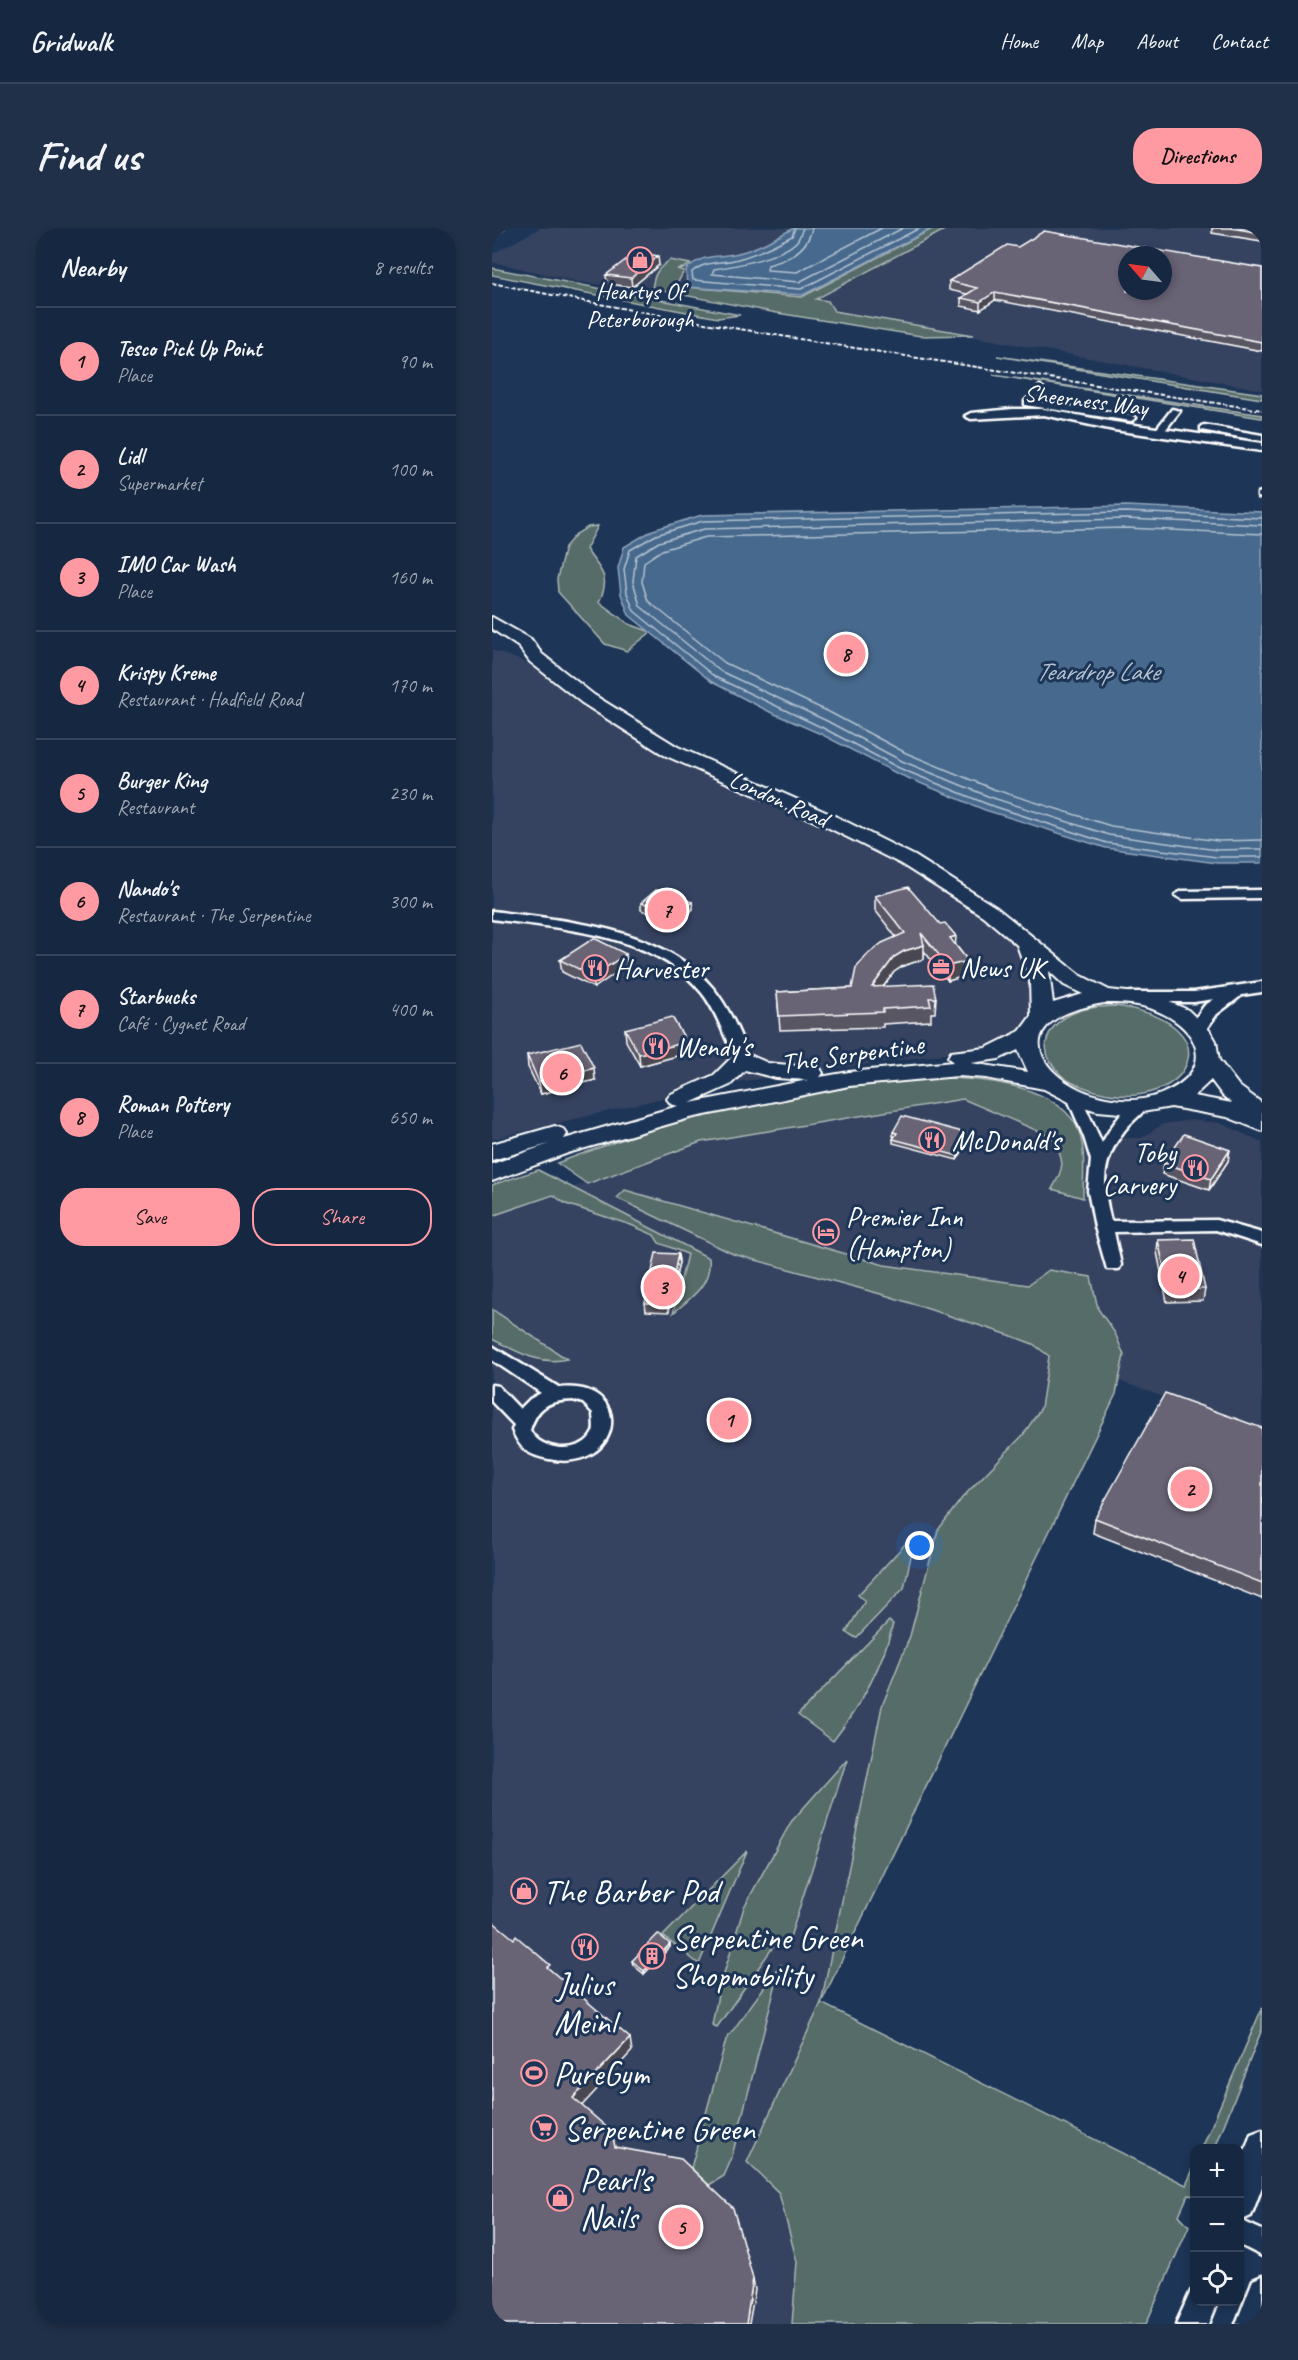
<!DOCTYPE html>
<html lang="en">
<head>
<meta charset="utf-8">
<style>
	:root { --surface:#162841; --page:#1f3048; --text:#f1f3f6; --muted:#9ea6b1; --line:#35445a; --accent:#ff9aa2 }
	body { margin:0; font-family:Caveat,sans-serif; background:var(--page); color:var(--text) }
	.controls { position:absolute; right:18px; bottom:18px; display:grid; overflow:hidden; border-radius:12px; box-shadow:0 3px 9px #0003 }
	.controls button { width:54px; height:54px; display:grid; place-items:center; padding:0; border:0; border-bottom:2px solid var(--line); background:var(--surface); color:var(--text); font:30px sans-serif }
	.compass { position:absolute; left:626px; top:18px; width:54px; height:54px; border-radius:50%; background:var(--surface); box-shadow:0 3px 9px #0003; rotate:298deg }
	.you { position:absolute; left:428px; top:1318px; width:21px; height:21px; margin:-15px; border:4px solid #fff; border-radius:50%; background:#1a73e8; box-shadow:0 0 0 9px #1a73e833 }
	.badge { display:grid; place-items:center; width:39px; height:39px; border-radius:50%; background:var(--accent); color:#111; font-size:20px; font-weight:700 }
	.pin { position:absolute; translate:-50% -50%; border:3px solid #fff; box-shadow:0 2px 6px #0006 }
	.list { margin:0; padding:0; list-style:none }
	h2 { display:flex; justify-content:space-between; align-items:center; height:78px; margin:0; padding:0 24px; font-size:26px }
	h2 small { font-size:20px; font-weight:400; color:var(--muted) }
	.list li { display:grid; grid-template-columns:39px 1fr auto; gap:18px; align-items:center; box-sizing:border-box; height:108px; padding:0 24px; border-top:2px solid var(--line) }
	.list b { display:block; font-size:22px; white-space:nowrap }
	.list p { margin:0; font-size:20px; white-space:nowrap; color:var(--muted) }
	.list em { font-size:20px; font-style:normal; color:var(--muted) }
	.actions { display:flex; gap:12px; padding:18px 24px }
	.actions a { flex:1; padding:14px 0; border:2px solid var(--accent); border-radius:24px; text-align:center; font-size:21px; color:var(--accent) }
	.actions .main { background:var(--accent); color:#111 }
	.icon { flex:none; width:33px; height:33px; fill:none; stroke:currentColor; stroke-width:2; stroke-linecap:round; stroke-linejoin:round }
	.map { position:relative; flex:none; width:770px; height:2096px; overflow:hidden; border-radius:24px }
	header { display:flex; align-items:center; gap:36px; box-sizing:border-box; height:84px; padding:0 30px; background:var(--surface); border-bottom:2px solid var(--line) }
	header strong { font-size:28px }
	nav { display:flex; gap:33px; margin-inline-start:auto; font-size:21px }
	.intro { display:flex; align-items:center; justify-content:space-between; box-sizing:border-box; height:144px; padding:0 36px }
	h1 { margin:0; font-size:42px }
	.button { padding:15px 27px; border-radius:24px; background:var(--accent); color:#111; font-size:21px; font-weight:700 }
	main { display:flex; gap:36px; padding:0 36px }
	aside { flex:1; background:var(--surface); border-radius:24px; box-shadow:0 3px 9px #0003 }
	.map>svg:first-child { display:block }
	.built { fill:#344360; fill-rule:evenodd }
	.green { fill:#576c68; stroke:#abb6b4; stroke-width:1.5 }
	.water { fill:#46698d; stroke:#90a5bb; stroke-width:1.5 }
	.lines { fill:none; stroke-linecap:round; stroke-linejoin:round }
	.shore { stroke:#b5c3d1; stroke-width:1.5 }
	.minor-casing { stroke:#fff; stroke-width:5 }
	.tertiary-casing { stroke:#fff; stroke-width:5 }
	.primary-casing { stroke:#fff; stroke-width:4 }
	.trunk-casing { stroke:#fff; stroke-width:5 }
	.minor { fill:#1d3557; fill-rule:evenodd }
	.tertiary { fill:#1d3557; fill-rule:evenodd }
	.primary { fill:#1d3557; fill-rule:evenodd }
	.trunk { fill:#1d3557; fill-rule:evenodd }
	.rail { stroke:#fff; stroke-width:2; stroke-dasharray:4.5 2; stroke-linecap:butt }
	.wall { fill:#595664; stroke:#fff; stroke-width:1.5 }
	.shaded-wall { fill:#494651; stroke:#fff; stroke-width:1.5 }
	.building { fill:#686474; stroke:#fff; stroke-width:1.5; fill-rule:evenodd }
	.labels { text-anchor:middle; stroke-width:6; stroke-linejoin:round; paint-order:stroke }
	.far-poi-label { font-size:24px; fill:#fff; stroke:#1d3557 }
	.far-street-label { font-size:24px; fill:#fff; stroke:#1d3557 }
	.far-water-label { font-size:26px; font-style:italic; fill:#b5c3d1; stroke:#1d3557 }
	.poi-label { font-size:28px; fill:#fff; stroke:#1d3557; text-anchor:start }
	.street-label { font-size:28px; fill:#fff; stroke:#1d3557 }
	.near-poi-label { font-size:33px; fill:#fff; stroke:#1d3557; text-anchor:start }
</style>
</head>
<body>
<header>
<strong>Gridwalk</strong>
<nav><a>Home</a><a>Map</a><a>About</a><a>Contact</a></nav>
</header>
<div class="intro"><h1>Find us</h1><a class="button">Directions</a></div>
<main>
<aside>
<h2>Nearby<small>8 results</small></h2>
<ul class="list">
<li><span class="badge">1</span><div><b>Tesco Pick Up Point</b><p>Place</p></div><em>90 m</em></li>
<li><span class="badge">2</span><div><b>Lidl</b><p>Supermarket</p></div><em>100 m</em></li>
<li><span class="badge">3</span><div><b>IMO Car Wash</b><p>Place</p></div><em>160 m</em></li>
<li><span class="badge">4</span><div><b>Krispy Kreme</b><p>Restaurant · Hadfield Road</p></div><em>170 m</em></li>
<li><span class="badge">5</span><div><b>Burger King</b><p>Restaurant</p></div><em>230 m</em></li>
<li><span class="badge">6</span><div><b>Nando's</b><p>Restaurant · The Serpentine</p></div><em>300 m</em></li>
<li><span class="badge">7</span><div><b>Starbucks</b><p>Café · Cygnet Road</p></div><em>400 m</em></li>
<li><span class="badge">8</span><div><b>Roman Pottery</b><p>Place</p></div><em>650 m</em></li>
</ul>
<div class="actions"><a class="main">Save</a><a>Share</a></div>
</aside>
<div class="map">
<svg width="770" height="2096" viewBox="0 0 770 2096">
	<rect width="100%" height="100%" fill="#1d3557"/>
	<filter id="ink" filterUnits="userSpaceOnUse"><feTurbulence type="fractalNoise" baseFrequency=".0167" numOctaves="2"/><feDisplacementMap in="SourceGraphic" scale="12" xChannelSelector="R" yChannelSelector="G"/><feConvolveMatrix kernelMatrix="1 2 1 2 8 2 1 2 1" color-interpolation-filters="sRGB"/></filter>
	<g filter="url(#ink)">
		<g class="built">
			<path d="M48,0H770V162L342,83L87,54L0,34V26ZM635,27H671V63H635Z"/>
			<polygon points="0,422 33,434 152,514 377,618 483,680 524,718 545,761 537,790 526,805 510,815 482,822 252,853 171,870 0,911"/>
			<polygon points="471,871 560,909 649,910 671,896 699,892 728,895 770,914 770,1204 557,1128 549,1180 531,1207 470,1270 446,1302 418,1408 390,1478 329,1775 255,1934 287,1965 305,2034 300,2096 0,2096 0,988 209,914"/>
		</g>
		<g class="green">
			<path d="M442,0H456L324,71L336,73L342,83L481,107L429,108L285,85L160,61C162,46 165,41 178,32L198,36L192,40L185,41L192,43L184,58L310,69Z"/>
			<polygon points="0,40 248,87 226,90 0,47"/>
			<polygon points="505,128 770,166 770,171"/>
			<polygon points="501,147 770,187 770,190"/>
			<path d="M106,298L94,321C108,343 120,347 107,374L137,396L159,404L135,423L113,416L66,364L65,351L73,319L84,306L96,299Z"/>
			<path d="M624,778C746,795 696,886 607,864C594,860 579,856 569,847C546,825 550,801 579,786C593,779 609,779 624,778Z"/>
			<path d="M421,850C467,849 557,850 584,897C595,917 591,948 591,970L560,961C574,937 572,934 560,909L471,871L209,914L95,956L65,935C108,919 151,903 195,891C269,871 345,861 421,850Z"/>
			<path d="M46,942L217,1030C220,1056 199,1070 181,1085L195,1026L167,1015L162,1007L139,997L74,976L61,967L0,988V957Z"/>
			<polygon points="133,962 392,1037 536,1057 557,1042 599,1049 606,1081 623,1105 632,1127 624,1166 329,1775 694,1957 702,1939 702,1968 696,1967 687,1987 697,1998 654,2096 300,2096 305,2034 287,1965 255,1934 329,1775 390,1478 418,1408 446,1302 470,1270 531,1207 549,1180 557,1128 541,1116 517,1107 396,1068 241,1026 125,970"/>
			<path d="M0,1081L7,1086L75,1131C48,1138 24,1123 0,1111Z"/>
			<polygon points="415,1314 422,1315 412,1360 364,1410 354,1404 373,1373 366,1367"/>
			<path d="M397,1393L401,1396C390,1440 369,1477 341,1513L306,1487Z"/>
			<polygon points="355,1531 295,1719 281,1719 225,1799 220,1797 227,1762 252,1679 299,1594"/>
			<polygon points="255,1623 207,1736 171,1708"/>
			<polygon points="289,1736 239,1932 232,1948 217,1957 199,1940 234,1812"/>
			<polygon points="770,1780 770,1801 723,1920 710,1920"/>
		</g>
		<g class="water">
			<path d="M302,0H441L311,67L195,59L194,41C211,26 221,30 242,26C263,22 283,10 302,0Z"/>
			<polygon points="634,278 770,284 770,635 725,635 614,620 493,582 404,545 329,506 278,484 220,454 137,387 129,366 126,340 132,319 161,302 210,287"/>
		</g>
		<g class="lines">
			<g class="shore">
				<path d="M303,0L300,8C283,17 265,26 246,31C230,36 214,32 200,44L201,52L309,61L428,0"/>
				<path d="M311,0C309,4 308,10 305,13C291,29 243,38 222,41L220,46L307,54L411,0"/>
				<path d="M320,0C316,22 296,32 276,37L275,42L305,44L390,0"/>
				<polyline points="770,290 634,284 211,293 164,307 138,322 132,341 135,365 142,383 223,449 331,500 407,540 495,576 615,615 725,629 770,629"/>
				<polyline points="770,297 634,291 212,301 167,314 144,328 141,353 148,378 228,443 335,493 410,533 498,569 617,607 725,622 770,621"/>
				<polyline points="770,306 634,300 214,309 170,322 152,334 150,354 156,373 233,435 339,485 414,525 501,561 619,598 726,613 770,612"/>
			</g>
			<g class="minor-casing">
				<g id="minor">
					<polygon points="548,158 552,161 542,173 639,187 644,190 639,193 533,177 533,173"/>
					<polygon points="680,181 688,183 671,205 665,205 663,203"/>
					<polygon points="712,197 770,207 770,213 709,202 709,198"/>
					<polygon points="770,264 770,270 766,269 766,265"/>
					<polygon points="770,662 770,670 690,671 683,667 690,663"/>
					<path d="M0,683C73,693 169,698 220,759C237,779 248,806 258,831L251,836L246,834C232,812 227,786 210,765C163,705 70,701 0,691Z"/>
					<path d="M582,864L589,869L610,915C618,901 631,878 648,873L656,878C649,887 639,894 632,903C609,934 610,957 619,993L724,992L770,1005V1017L724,1002L622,1004L629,1037L627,1041H615L603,999L596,963L599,932L592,909L575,869Z"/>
					<path d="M0,1118L68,1160C145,1153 130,1246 57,1231C36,1227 29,1222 20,1202L22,1197L0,1174V1157L6,1158L28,1181L38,1171L49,1165L0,1132ZM81,1172L91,1175L101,1185C101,1191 103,1199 101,1204C90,1228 47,1223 38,1202C46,1178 56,1173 81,1172Z"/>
					<polygon points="748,1992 770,2002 770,2028 748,2017"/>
					<polygon points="770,2048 770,2096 744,2096 761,2052"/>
				</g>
			</g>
			<g class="tertiary-casing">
				<g id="tertiary">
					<polygon points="521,181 552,181 622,194 770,215 770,223 622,202 552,187 479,191 473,188 479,185"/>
					<polygon points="770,754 770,764 750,767 725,786 712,804 700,804 697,800 712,778 722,771 702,774 640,774 634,773 631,769 634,765 640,764 702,764"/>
					<polygon points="770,1902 770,1959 759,1988 748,1993 748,1937 759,1906"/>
					<polygon points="702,2061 702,2074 726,2074 717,2096 684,2096 699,2063"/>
				</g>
			</g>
			<g class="primary-casing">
				<path id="primary" d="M0,389L39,411L50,426L102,467L186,519L345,589L423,628L505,680L588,747L617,762L662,767L696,782L718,803L724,813L727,832L747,858L770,875V903L735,889L679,879L639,886L606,883L581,876L552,861L494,850L466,848L357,858L198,890L76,925L0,953V936L57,916L0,932V916L63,898L71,901L75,906L72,911L186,878L179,876L175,871L179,866L222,847L243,826L251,824L276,835L328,840L331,845L328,849L357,844L461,834L456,829L459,824L494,820L528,803L539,788L538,753L525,717L491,688L409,636L331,597L172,527L90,475L38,434L27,419L0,401ZM557,743L572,757L591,766L561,775ZM613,775C626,775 641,775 654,779C705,794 730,841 669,866C588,898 474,796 613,775ZM526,822L536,844L479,835L507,831ZM253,842L284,850L316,852L198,875L238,857ZM719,852L731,868L740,875L702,868Z"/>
			</g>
			<g class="trunk-casing">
				<polygon id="trunk" points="0,0 11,0 0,6"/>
			</g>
			<use href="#minor" class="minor"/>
			<use href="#tertiary" class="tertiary"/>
			<use href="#primary" class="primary"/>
			<use href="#trunk" class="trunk"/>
			<path class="rail" d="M0,55C255,107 513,143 770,182"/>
		</g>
		<g class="wall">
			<polygon points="720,0 770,0 770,13 720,5"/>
			<polygon points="526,19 770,40 770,123 503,72 488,82 469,78 469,70 475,66 457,62 457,53"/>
			<polygon points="167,37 140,59 115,56 114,47"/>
			<polygon points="383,668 464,717 476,733 476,747 456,753 432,723 432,731 411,738 402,744 391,759 444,770 443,785 439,785 439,793 391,796 391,799 288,802 285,764 360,760 404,709 383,682"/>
			<polygon points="200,674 201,681 186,695 149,682 149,675"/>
			<polygon points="68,732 135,737 102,760 70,744"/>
			<polygon points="133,801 195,814 196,825 148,838 134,813"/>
			<polygon points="35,827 103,852 49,866 36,839"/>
			<polygon points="401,904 478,910 465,932 401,915 401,911 402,909 401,908"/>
			<polygon points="736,933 717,962 670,946 672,935"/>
			<polygon points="666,1012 713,1061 711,1073 675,1074 665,1024"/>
			<polygon points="186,1026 187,1034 177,1084 154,1083 153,1075"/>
			<polygon points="253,1187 253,1191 238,1204 222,1194 221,1190"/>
			<polygon points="770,1200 770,1371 601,1305 603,1290"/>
			<polygon points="178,1716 178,1719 152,1746 141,1737 140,1733"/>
		</g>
		<g class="shaded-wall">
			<polygon points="166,28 167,37 140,59 139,50"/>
			<polygon points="503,64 503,72 488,82 488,74"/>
			<polygon points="200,674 201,681 186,695 185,687"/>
			<polygon points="464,708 463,723 458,710"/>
			<polygon points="432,717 432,731 411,738 402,744 380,774 380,759 402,729 412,723"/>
			<polygon points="134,726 135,737 102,760 101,748"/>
			<polygon points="476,733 476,747 456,753 456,738"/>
			<polygon points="195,814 196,825 148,838 147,826"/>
			<polygon points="102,840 103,852 49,866 47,854"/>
			<polygon points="478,906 478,910 465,932 466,928"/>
			<polygon points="738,922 736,933 717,962 719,951"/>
			<polygon points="186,1026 187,1034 177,1084 176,1076"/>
			<polygon points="253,1187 253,1191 238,1204 237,1200"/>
			<polygon points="178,1716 178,1719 152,1746 152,1743"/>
			<polygon points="138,1810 140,1823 85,1883 81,1870"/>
			<polygon points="261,2050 263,2062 257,2096 254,2096"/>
		</g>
		<g class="building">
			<polygon points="739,0 770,0 770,5"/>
			<path d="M552,3L770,40V114L503,64L488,74L469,70L485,60L457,53L515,17L526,19ZM635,27H671V63H635Z"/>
			<polygon points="144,24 166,28 139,50 114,47"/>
			<polygon points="416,659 448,696 453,695 464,708 458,710 476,733 456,738 429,705 432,717 412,723 402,729 380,759 441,756 444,770 437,770 439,778 391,781 391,784 287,788 285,764 360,760 364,740 376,726 390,715 413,705 383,668"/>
			<polygon points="164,662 200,674 185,687 149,675"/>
			<polygon points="102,710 134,726 101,748 68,732"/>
			<polygon points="180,789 195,814 147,826 133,801"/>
			<polygon points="89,814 102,840 47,854 35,827"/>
			<polygon points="410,888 478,906 466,928 401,911 405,905 401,904"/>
			<polygon points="692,906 738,922 719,951 672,935"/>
			<polygon points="702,1011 713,1061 677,1062 666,1012"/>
			<polygon points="164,1025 186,1026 176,1076 153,1075"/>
			<polygon points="673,1165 770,1200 770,1355 603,1290"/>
			<polygon points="237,1177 253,1187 237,1200 221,1190"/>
			<polygon points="0,1693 22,1711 24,1708 58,1737 55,1739 138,1810 81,1870 120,1904 123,1919 189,1931 241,1980 261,2050 254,2096 0,2096"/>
			<polygon points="166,1706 178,1716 152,1743 140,1733"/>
		</g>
	</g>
	<defs>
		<g id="shop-ring" transform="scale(1.35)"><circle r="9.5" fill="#1d3557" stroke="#ff9aa2" stroke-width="1.5"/><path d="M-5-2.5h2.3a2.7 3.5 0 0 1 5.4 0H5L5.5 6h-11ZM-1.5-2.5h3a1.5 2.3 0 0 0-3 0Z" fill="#ff9aa2"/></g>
		<g id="office-ring" transform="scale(1.35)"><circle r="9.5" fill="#1d3557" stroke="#ff9aa2" stroke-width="1.5"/><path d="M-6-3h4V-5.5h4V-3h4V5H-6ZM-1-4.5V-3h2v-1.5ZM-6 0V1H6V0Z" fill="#ff9aa2"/></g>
		<g id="restaurant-ring" transform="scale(1.35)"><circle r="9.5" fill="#1d3557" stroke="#ff9aa2" stroke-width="1.5"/><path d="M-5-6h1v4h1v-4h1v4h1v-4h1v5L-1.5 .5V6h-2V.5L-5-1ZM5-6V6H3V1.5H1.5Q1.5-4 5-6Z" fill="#ff9aa2"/></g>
		<g id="hotel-ring" transform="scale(1.35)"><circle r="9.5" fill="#1d3557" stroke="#ff9aa2" stroke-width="1.5"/><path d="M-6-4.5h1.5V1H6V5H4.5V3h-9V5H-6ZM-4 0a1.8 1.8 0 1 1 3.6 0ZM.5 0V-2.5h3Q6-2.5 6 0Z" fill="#ff9aa2"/></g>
		<g id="building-ring" transform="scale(1.35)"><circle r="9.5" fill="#1d3557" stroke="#ff9aa2" stroke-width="1.5"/><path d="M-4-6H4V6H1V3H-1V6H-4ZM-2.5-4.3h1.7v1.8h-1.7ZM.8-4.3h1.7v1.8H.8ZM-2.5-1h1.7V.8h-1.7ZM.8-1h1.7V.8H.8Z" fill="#ff9aa2"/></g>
		<g id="stadium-ring" transform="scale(1.35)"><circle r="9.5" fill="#1d3557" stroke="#ff9aa2" stroke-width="1.5"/><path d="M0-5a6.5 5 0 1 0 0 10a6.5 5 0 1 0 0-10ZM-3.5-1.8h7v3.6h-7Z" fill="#ff9aa2"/></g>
		<g id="supermarket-ring" transform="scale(1.35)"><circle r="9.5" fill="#1d3557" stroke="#ff9aa2" stroke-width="1.5"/><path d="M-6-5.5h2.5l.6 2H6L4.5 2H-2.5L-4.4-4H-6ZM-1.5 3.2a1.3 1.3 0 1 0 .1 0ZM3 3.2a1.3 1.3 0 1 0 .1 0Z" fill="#ff9aa2"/></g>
	</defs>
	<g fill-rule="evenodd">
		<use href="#shop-ring" x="148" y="32"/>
		<use href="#office-ring" x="449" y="739"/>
		<use href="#restaurant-ring" x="103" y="740"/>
		<use href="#restaurant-ring" x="164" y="818"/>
		<use href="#restaurant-ring" x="440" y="912"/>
		<use href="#restaurant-ring" x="703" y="940"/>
		<use href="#hotel-ring" x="334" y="1004"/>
		<use href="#shop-ring" x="32" y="1663"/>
		<use href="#restaurant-ring" x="93" y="1719"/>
		<use href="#building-ring" x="160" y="1728"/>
		<use href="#stadium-ring" x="42" y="1845"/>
		<use href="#supermarket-ring" x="52" y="1900"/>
		<use href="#shop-ring" x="68" y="1970"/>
	</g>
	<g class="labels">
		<g class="far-poi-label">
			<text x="148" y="71">Heartys Of<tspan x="148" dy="28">Peterborough</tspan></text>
		</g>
		<g class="far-street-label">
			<text transform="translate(594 172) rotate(7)" y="8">Sheerness Way</text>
			<text transform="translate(287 571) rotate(24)" y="8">London Road</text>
		</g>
		<g class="far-water-label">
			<text x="605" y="452">Teardrop Lake</text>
		</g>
		<g class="poi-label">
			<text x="468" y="749">News UK</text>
			<text x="122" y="750">Harvester</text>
			<text x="184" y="828">Wendy's</text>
			<text x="460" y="922">McDonald's</text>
			<text x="684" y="934" text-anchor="end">Toby<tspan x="684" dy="32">Carvery</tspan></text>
			<text x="354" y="998">Premier Inn<tspan x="354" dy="32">(Hampton)</tspan></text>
		</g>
		<g class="street-label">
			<text transform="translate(360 825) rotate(-8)" y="10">The Serpentine</text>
		</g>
		<g class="near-poi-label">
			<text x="51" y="1675">The Barber Pod</text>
			<text x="180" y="1721">Serpentine Green<tspan x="180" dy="38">Shopmobility</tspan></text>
			<text x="93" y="1768" text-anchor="middle">Julius<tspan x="93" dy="38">Meinl</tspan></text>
			<text x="62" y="1857">PureGym</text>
			<text x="72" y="1912">Serpentine Green</text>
			<text x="88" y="1963">Pearl's<tspan x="88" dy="38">Nails</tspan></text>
		</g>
	</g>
</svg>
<div class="controls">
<button>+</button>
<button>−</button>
<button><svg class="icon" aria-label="locate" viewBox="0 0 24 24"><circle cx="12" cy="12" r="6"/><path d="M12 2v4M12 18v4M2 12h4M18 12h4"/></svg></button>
</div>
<svg class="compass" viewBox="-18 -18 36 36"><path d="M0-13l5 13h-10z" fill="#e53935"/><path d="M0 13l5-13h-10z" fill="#9ea6b1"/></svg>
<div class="you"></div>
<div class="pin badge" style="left:237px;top:1192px">1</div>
<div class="pin badge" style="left:698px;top:1261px">2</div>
<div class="pin badge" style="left:171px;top:1059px">3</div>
<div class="pin badge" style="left:688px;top:1048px">4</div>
<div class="pin badge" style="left:189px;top:1999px">5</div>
<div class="pin badge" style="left:70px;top:845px">6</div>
<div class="pin badge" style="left:175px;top:682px">7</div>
<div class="pin badge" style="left:354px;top:426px">8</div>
</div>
</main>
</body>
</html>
